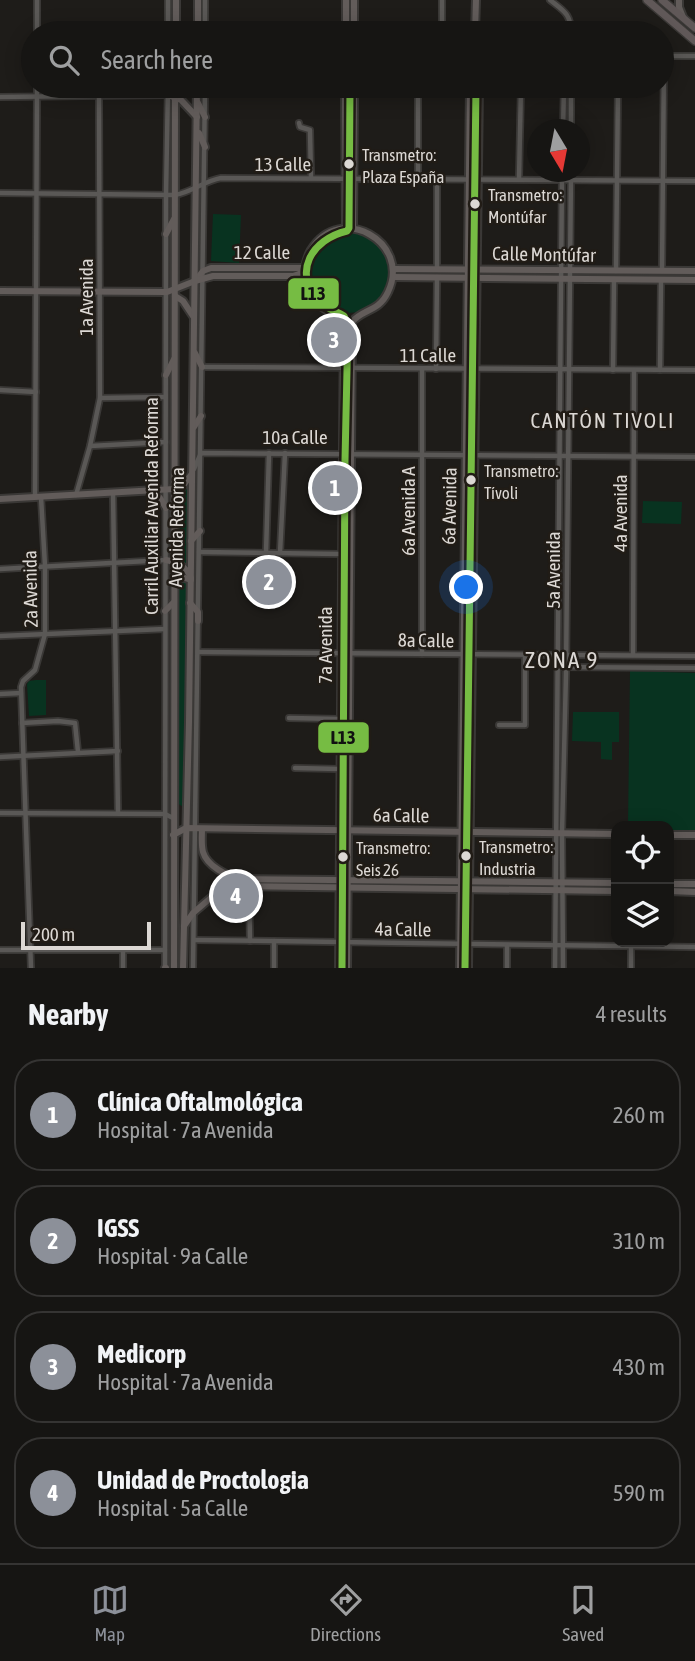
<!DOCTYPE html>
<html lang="en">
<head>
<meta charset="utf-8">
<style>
	:root { --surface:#161513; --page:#1f1e1c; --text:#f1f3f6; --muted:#9e9fa0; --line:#353433; --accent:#8c9099 }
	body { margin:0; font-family:"Asap Condensed",sans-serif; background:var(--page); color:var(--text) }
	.controls { position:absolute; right:21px; bottom:21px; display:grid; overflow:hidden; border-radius:14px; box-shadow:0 4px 18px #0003 }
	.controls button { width:63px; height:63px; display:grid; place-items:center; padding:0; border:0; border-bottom:2px solid var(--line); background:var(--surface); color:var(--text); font:35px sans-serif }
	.compass { position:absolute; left:527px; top:119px; width:63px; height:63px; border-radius:50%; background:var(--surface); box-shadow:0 4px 18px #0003; rotate:170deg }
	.scale { position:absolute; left:21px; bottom:18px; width:130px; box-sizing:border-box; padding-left:7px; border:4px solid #dcd8d4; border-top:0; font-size:19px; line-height:24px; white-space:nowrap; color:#dcd8d4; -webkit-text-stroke:5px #211c16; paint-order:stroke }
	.you { position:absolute; left:467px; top:588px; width:24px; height:24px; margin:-18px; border:5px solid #fff; border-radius:50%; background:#1a73e8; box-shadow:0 0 0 10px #1a73e833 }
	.badge { display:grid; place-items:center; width:46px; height:46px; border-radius:50%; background:var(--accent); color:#fff; font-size:23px; font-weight:700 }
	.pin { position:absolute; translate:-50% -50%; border:4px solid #fff; box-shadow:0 2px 7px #0006 }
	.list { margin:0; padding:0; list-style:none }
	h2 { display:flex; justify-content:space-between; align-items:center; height:91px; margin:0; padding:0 28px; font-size:30px }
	h2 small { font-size:23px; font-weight:400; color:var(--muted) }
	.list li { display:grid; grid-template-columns:46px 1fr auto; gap:21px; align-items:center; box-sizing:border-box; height:112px; margin:0 14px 14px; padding:0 14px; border:2px solid var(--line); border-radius:28px }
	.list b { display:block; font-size:26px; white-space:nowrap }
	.list p { margin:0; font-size:23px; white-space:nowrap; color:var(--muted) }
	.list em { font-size:23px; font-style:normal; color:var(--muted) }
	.icon { flex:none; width:38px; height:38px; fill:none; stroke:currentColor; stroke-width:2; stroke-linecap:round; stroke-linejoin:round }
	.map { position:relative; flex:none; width:695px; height:968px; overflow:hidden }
	.search { position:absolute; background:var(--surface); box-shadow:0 4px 18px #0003; left:21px; right:21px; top:21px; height:77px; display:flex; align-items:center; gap:18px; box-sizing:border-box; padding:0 24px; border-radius:38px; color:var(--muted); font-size:26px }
	.sheet { height:595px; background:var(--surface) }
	nav { display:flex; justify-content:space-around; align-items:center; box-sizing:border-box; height:98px; border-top:2px solid var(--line); background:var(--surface); font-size:19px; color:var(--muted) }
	nav a { display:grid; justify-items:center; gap:4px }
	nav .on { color:var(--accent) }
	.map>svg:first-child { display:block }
	.green { fill:#083320 }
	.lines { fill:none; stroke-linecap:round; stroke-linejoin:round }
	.minor-casing { stroke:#3a3836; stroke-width:8 }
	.major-casing { stroke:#3a3836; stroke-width:10 }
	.highway-casing { stroke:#3a3836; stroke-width:10 }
	.minor { stroke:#5a5856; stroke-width:4.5 }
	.major { stroke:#625c5a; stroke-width:6 }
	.highway { stroke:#605858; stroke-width:7 }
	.bus-1-casing { stroke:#211c16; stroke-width:12 }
	.bus-1 { stroke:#76bc43; stroke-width:7 }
	.bus-dot { fill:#dcd8d4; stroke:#211c16; stroke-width:2.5 }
	.labels { text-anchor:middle; stroke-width:5; stroke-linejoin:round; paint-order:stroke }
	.bus-label { font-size:17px; fill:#dcd8d4; stroke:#211c16; text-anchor:start }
	.street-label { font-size:19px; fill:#dcd8d4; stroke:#211c16 }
	.neighbourhood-label { font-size:21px; letter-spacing:2px; fill:#dcd8d4; stroke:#211c16 }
	.quarter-label { font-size:23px; letter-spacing:2px; fill:#dcd8d4; stroke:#211c16 }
	.line-badge { stroke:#211c16; stroke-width:2.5 }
	.pale-badge-label { font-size:19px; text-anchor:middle; font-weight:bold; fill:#111 }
</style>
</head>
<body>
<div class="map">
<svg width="695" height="968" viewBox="0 0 695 968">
	<rect width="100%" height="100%" fill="#1e1c19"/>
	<g class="green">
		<polygon points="213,214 241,215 239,263 211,261"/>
		<circle cx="349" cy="273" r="40"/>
		<path d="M195,473L191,812L177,803V499L178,493C188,490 192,482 195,473Z"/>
		<polygon points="643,501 682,502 681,524 642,523"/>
		<polygon points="630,671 695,673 695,832 669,832 669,826 628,826"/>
		<polygon points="36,680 46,680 46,715 29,716 27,684 29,681"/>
		<polygon points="573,712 619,712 619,742 612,742 612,760 601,759 601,742 572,741"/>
	</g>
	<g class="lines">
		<g class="minor-casing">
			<g id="minor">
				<polyline points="168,0 168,33"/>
				<polyline points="442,0 442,33"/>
				<path d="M550,0C564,11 571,14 571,33"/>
				<polyline points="37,33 37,0"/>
				<polyline points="205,33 205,0"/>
				<polyline points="664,56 695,56"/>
				<polyline points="571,86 571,130"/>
				<polyline points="0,97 168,95"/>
				<polyline points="299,123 300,127 310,130 311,178"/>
				<polyline points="563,130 564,86"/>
				<polyline points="418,179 418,86"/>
				<polyline points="519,179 521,86"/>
				<path d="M0,193L175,195C192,192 204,181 221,178L695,181"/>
				<polyline points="437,269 437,179"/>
				<polyline points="616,271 618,86"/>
				<polyline points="662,271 664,56"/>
				<polyline points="202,367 695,370"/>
				<polyline points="422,369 422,654"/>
				<polyline points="436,369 437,277"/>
				<polyline points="613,370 614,279"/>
				<polyline points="660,370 661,280"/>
				<polyline points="0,390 36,392"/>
				<polyline points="100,398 165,397"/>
				<polyline points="90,446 166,442"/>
				<polyline points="194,469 201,453 695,457"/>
				<polyline points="113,493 118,813"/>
				<polyline points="76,495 90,446 100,398 99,96"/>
				<polyline points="35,496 37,86"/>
				<polyline points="199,552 341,554"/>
				<polyline points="266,553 269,453"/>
				<polyline points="280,553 285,453"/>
				<polyline points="0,569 166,560"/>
				<polyline points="0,636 165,629"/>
				<polyline points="198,652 695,656"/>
				<polyline points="633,655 634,370"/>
				<polyline points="558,667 695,668"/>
				<polyline points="0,694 21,693"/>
				<polyline points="289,718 340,719"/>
				<polyline points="22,723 58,721 75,723 78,752"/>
				<polyline points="499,725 525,725 525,655"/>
				<polyline points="0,757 118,751"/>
				<polyline points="295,768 340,769"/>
				<polyline points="0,813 165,814 173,818"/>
				<polyline points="249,886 250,941"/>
				<polyline points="194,940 695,947"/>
				<polyline points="0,950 165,950"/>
				<polyline points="31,968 21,687 23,681 35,670 45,634 45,566 41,497"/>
				<polyline points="123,968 123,950"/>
				<polyline points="165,968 166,195 168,86"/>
				<polyline points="193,968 205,86"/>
				<polyline points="274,968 274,941"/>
				<polyline points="507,968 507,945"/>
				<polyline points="555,968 562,172"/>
				<polyline points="563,968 562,833 566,674 571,172"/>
				<polyline points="631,968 631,942"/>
			</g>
		</g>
		<g class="major-casing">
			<g id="major">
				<polyline points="679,0 679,7 683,17"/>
				<polyline points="176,33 176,0"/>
				<polyline points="198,33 198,0"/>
				<polyline points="346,33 346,0"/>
				<polyline points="354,33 354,0"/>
				<polyline points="475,33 476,0"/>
				<polyline points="345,86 346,228"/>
				<polyline points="168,95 181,100 197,117"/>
				<polyline points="198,103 205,117"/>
				<polyline points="199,133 205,147"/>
				<polyline points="353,228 354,86"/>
				<polyline points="166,234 174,219"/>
				<polyline points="393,269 695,271"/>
				<polyline points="393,277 695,280"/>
				<polyline points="196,280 203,271 211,268 305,268"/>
				<polyline points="0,291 167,292 195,281 213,276 293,276 299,274 304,269"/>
				<polyline points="175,296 183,301 193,316"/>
				<polyline points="195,353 202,367"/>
				<polyline points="166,375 174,359"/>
				<polyline points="194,427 201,416"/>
				<polyline points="152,492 160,498 166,508"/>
				<polyline points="0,499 174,489 182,487 191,475"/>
				<polyline points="191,541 200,531"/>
				<path d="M166,560C177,562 186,566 191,578"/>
				<polyline points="174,583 182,577 191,580"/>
				<polyline points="190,603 198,612 198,621"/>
				<polyline points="165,611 174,602"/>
				<path d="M202,829C202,836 201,845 203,852C207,866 227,876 240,879L616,883"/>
				<polyline points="173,835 186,828 616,834"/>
				<polyline points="669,835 695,835"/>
				<polyline points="669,884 695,884"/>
				<polyline points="225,886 616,891"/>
				<polyline points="669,891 695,892"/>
				<polyline points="184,926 193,913 226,885"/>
				<polyline points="165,968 166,968"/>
				<polyline points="174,968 175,86"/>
				<polyline points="183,968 189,722 197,86"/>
				<path d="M339,968L344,322C340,316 338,316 332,313C319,307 308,295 305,281C304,270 306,259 311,250C340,202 412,242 388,292C379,312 362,309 352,322L347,968"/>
				<polyline points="460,968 470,86"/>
				<polyline points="468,968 479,86"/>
			</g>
		</g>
		<g class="highway-casing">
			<g id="highway">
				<polyline points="647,0 695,41"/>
				<polyline points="662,0 695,28"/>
			</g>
		</g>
		<use href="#minor" class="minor"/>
		<use href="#major" class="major"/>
		<use href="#highway" class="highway"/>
		<g class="bus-1-casing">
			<g id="bus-1">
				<path d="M342,968L345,460L348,325L344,316C336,311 327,309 320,302C291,273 312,239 347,231L349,228L350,86"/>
				<polyline points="465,968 476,86"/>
			</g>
		</g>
		<use href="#bus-1" class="bus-1"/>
	</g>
	<g class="bus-dot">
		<circle cx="349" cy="164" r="6"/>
		<circle cx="475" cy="204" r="6"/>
		<circle cx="471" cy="480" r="6"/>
		<circle cx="466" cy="856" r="6"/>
		<circle cx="343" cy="857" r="6"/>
	</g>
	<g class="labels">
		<g class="bus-label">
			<text x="362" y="161">Transmetro:<tspan x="362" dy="22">Plaza España</tspan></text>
			<text x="488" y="201">Transmetro:<tspan x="488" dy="22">Montúfar</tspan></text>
			<text x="484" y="477">Transmetro:<tspan x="484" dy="22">Tívoli</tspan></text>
			<text x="479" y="853">Transmetro:<tspan x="479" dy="22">Industria</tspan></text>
			<text x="356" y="854">Transmetro:<tspan x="356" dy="22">Seis 26</tspan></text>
		</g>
		<g class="street-label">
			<text x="283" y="171">13 Calle</text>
			<text x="262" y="259">12 Calle</text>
			<text transform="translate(544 254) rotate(1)" y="7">Calle Montúfar</text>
			<text transform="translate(86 297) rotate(-90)" y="7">1a Avenida</text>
			<text x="428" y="362">11 Calle</text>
			<text x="295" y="444">10a Calle</text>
			<text transform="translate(151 506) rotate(-90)" y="7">Carril Auxiliar Avenida Reforma</text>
			<text transform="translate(449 506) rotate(-89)" y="7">6a Avenida</text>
			<text transform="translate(408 511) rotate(-90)" y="7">6a Avenida A</text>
			<text transform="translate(620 513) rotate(-90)" y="7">4a Avenida</text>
			<text transform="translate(176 527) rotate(-89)" y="7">Avenida Reforma</text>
			<text transform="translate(553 570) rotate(-90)" y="7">5a Avenida</text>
			<text transform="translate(30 589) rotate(-91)" y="7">2a Avenida</text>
			<text transform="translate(426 640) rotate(1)" y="7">8a Calle</text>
			<text transform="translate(325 645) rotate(-90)" y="7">7a Avenida</text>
			<text transform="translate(401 815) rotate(1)" y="7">6a Calle</text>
			<text transform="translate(403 929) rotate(1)" y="7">4a Calle</text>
		</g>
		<g class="neighbourhood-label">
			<text x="603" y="428">CANTÓN TIVOLI</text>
		</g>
		<g class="quarter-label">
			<text x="562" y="668">ZONA 9</text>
		</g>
	</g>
	<g class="line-badge">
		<rect x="287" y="277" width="53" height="33" rx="7" fill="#76bc43"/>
		<rect x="317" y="721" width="53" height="33" rx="7" fill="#76bc43"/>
	</g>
	<g class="pale-badge-label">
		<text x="313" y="300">L13</text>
		<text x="343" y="744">L13</text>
	</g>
</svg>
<div class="controls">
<button><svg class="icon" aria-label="locate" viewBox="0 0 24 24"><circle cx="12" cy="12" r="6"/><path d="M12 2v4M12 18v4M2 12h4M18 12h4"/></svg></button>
<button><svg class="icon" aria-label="layers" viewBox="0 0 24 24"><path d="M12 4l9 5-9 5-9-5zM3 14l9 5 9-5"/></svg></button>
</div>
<svg class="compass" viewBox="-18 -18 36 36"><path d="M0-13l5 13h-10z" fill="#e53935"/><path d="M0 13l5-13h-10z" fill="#9e9fa0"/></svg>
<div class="scale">200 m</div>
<div class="you"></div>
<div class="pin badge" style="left:335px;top:488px">1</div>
<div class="pin badge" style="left:269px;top:582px">2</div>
<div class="pin badge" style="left:334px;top:340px">3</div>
<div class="pin badge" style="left:236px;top:896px">4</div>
<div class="search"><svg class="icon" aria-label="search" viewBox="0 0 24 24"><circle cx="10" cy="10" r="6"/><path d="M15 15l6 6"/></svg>Search here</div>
</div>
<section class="sheet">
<h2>Nearby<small>4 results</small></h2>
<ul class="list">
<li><span class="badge">1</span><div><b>Clínica Oftalmológica</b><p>Hospital · 7a Avenida</p></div><em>260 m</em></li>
<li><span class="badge">2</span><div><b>IGSS</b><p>Hospital · 9a Calle</p></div><em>310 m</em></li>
<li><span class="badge">3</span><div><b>Medicorp</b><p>Hospital · 7a Avenida</p></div><em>430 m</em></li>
<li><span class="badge">4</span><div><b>Unidad de Proctologia</b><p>Hospital · 5a Calle</p></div><em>590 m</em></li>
</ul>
</section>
<nav>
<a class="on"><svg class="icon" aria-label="map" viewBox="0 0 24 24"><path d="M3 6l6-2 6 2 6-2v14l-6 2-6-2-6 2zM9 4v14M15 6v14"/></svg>Map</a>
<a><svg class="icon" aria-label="directions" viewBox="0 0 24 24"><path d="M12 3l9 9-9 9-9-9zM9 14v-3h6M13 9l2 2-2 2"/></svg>Directions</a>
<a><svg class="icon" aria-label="saved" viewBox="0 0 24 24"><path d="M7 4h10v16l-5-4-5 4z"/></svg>Saved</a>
</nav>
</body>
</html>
